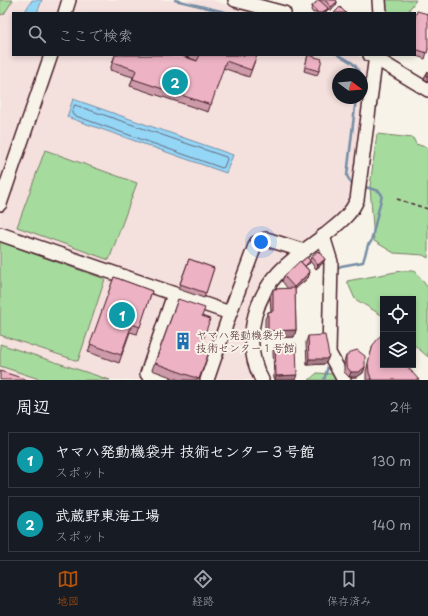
<!DOCTYPE html>
<html lang="ja">
<head>
<meta charset="utf-8">
<style>
	:root { --surface:#171b24; --page:#242831; --text:#f1f3f6; --muted:#9ea1a6; --line:#363941; --accent:#b45309 }
	body { margin:0; font-family:"Playpen Sans","Klee One",sans-serif; background:var(--page); color:var(--text) }
	.controls { position:absolute; right:12px; bottom:12px; display:grid; overflow:hidden; border-radius:0px; box-shadow:0 2px 6px #0003 }
	.controls button { width:36px; height:36px; display:grid; place-items:center; padding:0; border:0; border-bottom:1px solid var(--line); background:var(--surface); color:var(--text); font:20px sans-serif }
	.compass { position:absolute; left:332px; top:68px; width:36px; height:36px; border-radius:50%; background:var(--surface); box-shadow:0 2px 6px #0003; rotate:106deg }
	.you { position:absolute; left:261px; top:242px; width:14px; height:14px; margin:-10px; border:3px solid #fff; border-radius:50%; background:#1a73e8; box-shadow:0 0 0 6px #1a73e833 }
	.badge { display:grid; place-items:center; width:26px; height:26px; border-radius:50%; background:var(--accent); color:#fff; font-size:13px; font-weight:700 }
	.pin { position:absolute; translate:-50% -50%; border:2px solid #fff; box-shadow:0 1px 4px #0006 }
	.list { margin:0; padding:0; list-style:none }
	h2 { display:flex; justify-content:space-between; align-items:center; height:52px; margin:0; padding:0 16px; font-size:17px }
	h2 small { font-size:13px; font-weight:400; color:var(--muted) }
	.list li { display:grid; grid-template-columns:26px 1fr auto; gap:12px; align-items:center; box-sizing:border-box; height:56px; margin:0 8px 8px; padding:0 8px; border:1px solid var(--line); border-radius:0px }
	.list b { display:block; font-size:15px; white-space:nowrap }
	.list p { margin:0; font-size:13px; white-space:nowrap; color:var(--muted) }
	.list em { font-size:13px; font-style:normal; color:var(--muted) }
	.icon { flex:none; width:22px; height:22px; fill:none; stroke:currentColor; stroke-width:2; stroke-linecap:round; stroke-linejoin:round }
	.map { position:relative; flex:none; width:428px; height:380px; overflow:hidden }
	.search { position:absolute; background:var(--surface); box-shadow:0 2px 6px #0003; left:12px; right:12px; top:12px; height:44px; display:flex; align-items:center; gap:10px; box-sizing:border-box; padding:0 14px; border-radius:0px; color:var(--muted); font-size:15px }
	.sheet { height:180px; background:var(--surface) }
	nav { display:flex; justify-content:space-around; align-items:center; box-sizing:border-box; height:56px; border-top:1px solid var(--line); background:var(--surface); font-size:11px; color:var(--muted) }
	nav a { display:grid; justify-items:center; gap:2px }
	nav .on { color:var(--accent) }
	.map>svg:first-child { display:block }
	.built { fill:#f4e0dd; fill-rule:evenodd }
	.green { fill:#a6db9e; stroke:#787d64 }
	.water { fill:#94d6f6; stroke:#768da5 }
	.lines { fill:none; stroke-linecap:round; stroke-linejoin:round }
	.shore { stroke:#68687c; stroke-width:1 }
	.stream { stroke:#768da5; stroke-width:2.5 }
	.minor-casing { stroke:#4a1f2b; stroke-width:16 }
	.path { stroke:#4a1f2b; stroke-width:1.5; stroke-dasharray:4 3; stroke-linecap:butt }
	.minor { stroke:#f7f3e8; stroke-width:13 }
	.wall { fill:#cc9aa9; stroke:#4a1f2b }
	.shaded-wall { fill:#a67d89; stroke:#4a1f2b }
	.building { fill:#edb3c4; stroke:#4a1f2b }
	.labels { text-anchor:middle; stroke-width:4; stroke-linejoin:round; paint-order:stroke }
	.poi-label { font-size:11px; fill:#4a1f2b; stroke:#f7f3e8; text-anchor:start }
</style>
</head>
<body>
<div class="map">
<svg width="428" height="380" viewBox="0 0 428 380">
	<rect width="100%" height="100%" fill="#f7f3e8"/>
	<filter id="ink" filterUnits="userSpaceOnUse"><feTurbulence type="fractalNoise" baseFrequency=".025" numOctaves="2"/><feDisplacementMap in="SourceGraphic" scale="8" xChannelSelector="R" yChannelSelector="G"/><feConvolveMatrix kernelMatrix="1 2 1 2 8 2 1 2 1" color-interpolation-filters="sRGB"/></filter>
	<g filter="url(#ink)">
		<path class="built" d="M0,0H213L250,13H13V55H355L369,61L350,203L344,215L279,264L258,289L246,326V352L251,371L256,380H0ZM338,74H362V98H338Z"/>
		<g class="green">
			<polygon points="0,0 13,0 4,14 0,15"/>
			<polygon points="384,0 416,0 407,13 384,13"/>
			<polygon points="377,134 413,138 416,144 428,148 428,258 423,255 394,253 374,241 370,186"/>
			<polygon points="45,150 137,183 109,260 17,227"/>
			<polygon points="0,242 105,279 78,361 0,335"/>
			<polygon points="401,271 415,271 428,288 428,357 413,344 413,299 383,299 383,316 355,299 347,281"/>
			<polygon points="0,344 110,380 42,380 0,366"/>
			<polygon points="317,373 333,374 337,380 309,380"/>
		</g>
		<g class="water">
			<polygon points="32,0 42,0 37,13 24,13"/>
			<polygon points="73,99 233,155 226,173 67,117"/>
		</g>
		<g class="lines">
			<polygon class="shore" points="75,105 226,157 227,159 224,167 222,168 73,115 72,113"/>
			<g class="stream">
				<polyline points="175,0 229,13"/>
				<path d="M338,55C347,60 357,63 359,74"/>
				<polyline points="355,184 351,183 347,176 356,98"/>
				<polyline points="336,269 341,266 363,262 368,245 371,242 382,195 379,191 362,186"/>
				<polyline points="324,380 329,363"/>
			</g>
			<g class="minor-casing">
				<g id="minor">
					<polyline points="235,0 284,13"/>
					<polyline points="379,0 380,13"/>
					<polyline points="65,13 69,0"/>
					<polyline points="370,55 428,90"/>
					<polyline points="0,204 51,55"/>
					<polyline points="0,234 230,313 207,380"/>
					<polyline points="323,236 331,262 329,353 344,380"/>
					<polyline points="230,313 256,243 266,239 304,251"/>
					<polyline points="164,380 147,374 174,294"/>
					<path d="M262,380C251,360 249,338 255,315C266,275 293,259 325,235C338,224 350,216 357,200L376,55"/>
				</g>
			</g>
			<polyline class="path" points="397,199 428,209"/>
			<use href="#minor" class="minor"/>
		</g>
		<g class="wall">
			<polygon points="319,0 336,0 337,2 336,6 330,11 328,9 325,13 313,13 311,10 312,6"/>
			<polygon points="415,16 428,49 425,59 414,55 415,55"/>
			<polygon points="115,55 197,61 182,55 257,55 249,77 223,68 208,112 130,86 133,77 110,70"/>
			<polygon points="308,55 319,71 317,75 304,71"/>
			<polygon points="428,71 428,81 424,79"/>
			<polygon points="311,257 325,259 323,263 316,269 310,261 310,263 305,266 310,272 308,278 295,289 296,330 294,337 265,338 265,319 268,312 271,311 270,296 273,289 288,289 282,281 284,276 301,262 310,260"/>
			<polygon points="189,259 214,268 204,298 178,289"/>
			<polygon points="114,277 152,291 137,334 130,332 119,363 88,352"/>
			<polygon points="178,299 200,349 209,352 198,380 179,380 152,370"/>
			<polygon points="308,336 327,361 324,364 307,365 306,342"/>
			<polygon points="275,345 295,380 274,380 273,351"/>
			<polygon points="373,345 419,380 366,380 366,371"/>
			<polygon points="346,356 365,367 363,373 357,377 349,377 344,372 344,362"/>
		</g>
		<g class="shaded-wall">
			<polygon points="337,2 336,6 330,11 331,7"/>
			<polygon points="328,8 326,12 325,13 323,13"/>
			<polygon points="325,259 323,263 316,269 318,265"/>
			<polygon points="310,272 308,278 292,292 294,287"/>
			<polygon points="296,330 294,337 265,338 268,331"/>
			<polygon points="329,356 327,361 324,364 307,365 309,359"/>
			<polygon points="365,367 363,373 357,377 349,377 351,372"/>
			<polygon points="297,375 295,380 275,380 276,376"/>
		</g>
		<g class="building">
			<polygon points="319,0 328,8 323,13 318,13 312,6"/>
			<polygon points="325,0 336,0 337,2 331,7"/>
			<polygon points="340,7 346,13 334,13"/>
			<polygon points="417,11 428,14 428,49 427,53 415,49 415,17"/>
			<polygon points="115,55 179,55 197,61 200,55 257,55 251,70 226,61 211,105 133,79 136,70 113,62"/>
			<polygon points="308,55 322,59 319,71 305,67"/>
			<polygon points="428,71 428,76 426,75"/>
			<polygon points="318,251 325,259 318,265 311,257"/>
			<polygon points="307,257 310,261 305,266 301,262"/>
			<polygon points="189,259 214,268 206,293 180,284"/>
			<polygon points="300,261 310,272 294,287 284,276"/>
			<polygon points="114,277 152,291 140,327 132,324 121,355 90,344"/>
			<polygon points="295,288 296,330 268,331 268,312 273,311 273,289"/>
			<polygon points="178,299 205,308 202,316 210,319 200,349 209,352 199,379 155,363"/>
			<polygon points="325,335 329,356 326,359 309,359 308,336"/>
			<polygon points="381,335 383,338 383,365 406,365 419,380 372,380 369,373 368,363 373,345"/>
			<polygon points="296,344 297,375 276,376 275,345"/>
			<polygon points="357,350 365,356 365,367 359,372 351,372 346,366 346,356 351,352"/>
			<polygon points="0,371 28,380 0,380"/>
		</g>
	</g>
	<defs>
		<g id="building-bare" transform="scale(1.38)"><path d="M-4-6H4V6H1V3H-1V6H-4ZM-2.5-4.3h1.7v1.8h-1.7ZM.8-4.3h1.7v1.8H.8ZM-2.5-1h1.7V.8h-1.7ZM.8-1h1.7V.8H.8Z" fill="#1f6fb2" stroke="#f7f3e8" stroke-width="2.5" paint-order="stroke"/></g>
	</defs>
	<g fill-rule="evenodd">
		<use href="#building-bare" x="183" y="341"/>
	</g>
	<g class="labels">
		<g class="poi-label">
			<text x="196" y="339">ヤマハ発動機袋井<tspan x="196" dy="13">技術センター１号館</tspan></text>
		</g>
	</g>
</svg>
<div class="controls">
<button><svg class="icon" aria-label="locate" viewBox="0 0 24 24"><circle cx="12" cy="12" r="6"/><path d="M12 2v4M12 18v4M2 12h4M18 12h4"/></svg></button>
<button><svg class="icon" aria-label="layers" viewBox="0 0 24 24"><path d="M12 4l9 5-9 5-9-5zM3 14l9 5 9-5"/></svg></button>
</div>
<svg class="compass" viewBox="-18 -18 36 36"><path d="M0-13l5 13h-10z" fill="#e53935"/><path d="M0 13l5-13h-10z" fill="#9ea1a6"/></svg>
<div class="you"></div>
<div class="pin badge" style="left:122px;top:315px;background:#0f9aa8">1</div>
<div class="pin badge" style="left:175px;top:82px;background:#0f9aa8">2</div>
<div class="search"><svg class="icon" aria-label="search" viewBox="0 0 24 24"><circle cx="10" cy="10" r="6"/><path d="M15 15l6 6"/></svg>ここで検索</div>
</div>
<section class="sheet">
<h2>周辺<small>2件</small></h2>
<ul class="list">
<li><span class="badge" style="background:#0f9aa8">1</span><div><b>ヤマハ発動機袋井 技術センター３号館</b><p>スポット</p></div><em>130 m</em></li>
<li><span class="badge" style="background:#0f9aa8">2</span><div><b>武蔵野東海工場</b><p>スポット</p></div><em>140 m</em></li>
</ul>
</section>
<nav>
<a class="on"><svg class="icon" aria-label="map" viewBox="0 0 24 24"><path d="M3 6l6-2 6 2 6-2v14l-6 2-6-2-6 2zM9 4v14M15 6v14"/></svg>地図</a>
<a><svg class="icon" aria-label="directions" viewBox="0 0 24 24"><path d="M12 3l9 9-9 9-9-9zM9 14v-3h6M13 9l2 2-2 2"/></svg>経路</a>
<a><svg class="icon" aria-label="saved" viewBox="0 0 24 24"><path d="M7 4h10v16l-5-4-5 4z"/></svg>保存済み</a>
</nav>
</body>
</html>
